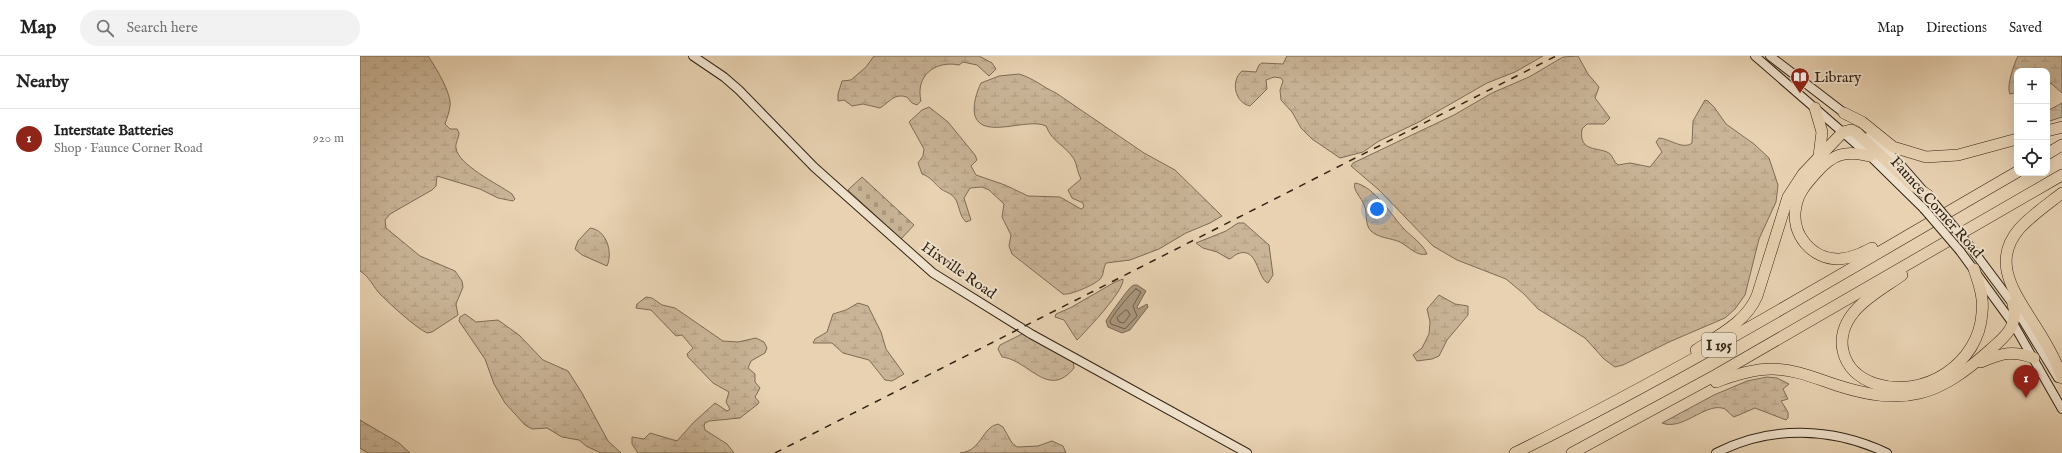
<!DOCTYPE html>
<html lang="en">
<head>
<meta charset="utf-8">
<style>
	:root { --surface:#fff; --page:#f2f2f2; --text:#222; --muted:#767676; --line:#e0e0e0; --accent:#8f2418 }
	body { margin:0; font-family:"IM FELL English",serif; background:var(--page); color:var(--text) }
	.controls { position:absolute; right:12px; top:12px; display:grid; overflow:hidden; border-radius:8px; box-shadow:0 4px 16px #0002 }
	.controls button { width:36px; height:36px; display:grid; place-items:center; padding:0; border:0; border-bottom:1px solid var(--line); background:var(--surface); color:var(--text); font:20px sans-serif }
	.you { position:absolute; left:1017px; top:153px; width:14px; height:14px; margin:-10px; border:3px solid #fff; border-radius:50%; background:#1a73e8; box-shadow:0 0 0 6px #1a73e833 }
	.badge { display:grid; place-items:center; width:26px; height:26px; border-radius:50%; background:var(--accent); color:#fff; font-size:13px; font-weight:700 }
	.pin { position:absolute; translate:-50% -33px; filter:drop-shadow(0 1px 2px #0008) }
	.pin::after { content:''; position:absolute; top:21px; width:14px; height:12px; background:inherit; clip-path:polygon(0 0,100% 0,50% 100%) }
	.list { margin:0; padding:0; list-style:none }
	h2 { display:flex; justify-content:space-between; align-items:center; height:52px; margin:0; padding:0 16px; font-size:17px }
	h2 small { font-size:13px; font-weight:400; color:var(--muted) }
	.list li { display:grid; grid-template-columns:26px 1fr auto; gap:12px; align-items:center; box-sizing:border-box; height:60px; padding:0 16px; border-top:1px solid var(--line) }
	.list b { display:block; font-size:15px; white-space:nowrap }
	.list p { margin:0; font-size:13px; white-space:nowrap; color:var(--muted) }
	.list em { font-size:13px; font-style:normal; color:var(--muted) }
	.icon { flex:none; width:22px; height:22px; fill:none; stroke:currentColor; stroke-width:2; stroke-linecap:round; stroke-linejoin:round }
	.map { position:relative; flex:none; width:1702px; height:397px; overflow:hidden }
	header { display:flex; align-items:center; gap:24px; box-sizing:border-box; height:56px; padding:0 20px; background:var(--surface); border-bottom:1px solid var(--line) }
	header strong { font-size:19px }
	nav { display:flex; gap:22px; margin-inline-start:auto; font-size:14px }
	.search { width:280px; height:36px; background:var(--page); display:flex; align-items:center; gap:10px; box-sizing:border-box; padding:0 14px; border-radius:22px; color:var(--muted); font-size:15px }
	main { display:flex }
	aside { flex:1; background:var(--surface) }
	.map>svg:first-child { display:block }
	.wetland { fill:url(#wetland-marsh); stroke:#7d6c56 }
	.cemetery { fill:url(#cemetery-stones); stroke:#7d6c56 }
	.water { fill:#aa967d; stroke:#7a6853 }
	.lines { fill:none; stroke-linecap:round; stroke-linejoin:round }
	.shore { stroke:#6e5c49; stroke-width:1 }
	.secondary-casing { stroke:#312315; stroke-width:10 }
	.highway-casing { stroke:#312315; stroke-width:12 }
	.secondary { stroke:#f0e2cd; stroke-width:8 }
	.highway { stroke:#e8d2b2; stroke-width:11 }
	.rail { stroke:#312315; stroke-width:1.5; stroke-dasharray:7 7; stroke-linecap:butt }
	.secondary-bridge-casing { stroke:#312315; stroke-width:10; stroke-linecap:butt }
	.secondary-bridge { stroke:#f0e2cd; stroke-width:8 }
	.labels { text-anchor:middle; stroke-width:4; stroke-linejoin:round; paint-order:stroke }
	.shield { fill:#f0e2cd; stroke:#6a5c4c; stroke-width:1 }
	.shield-label { font-size:14px; font-weight:bold; fill:#312315 }
	.poi-label { font-size:15px; fill:#312315; stroke:#f0e2cd; text-anchor:start }
	.street-label { font-size:15px; fill:#312315; stroke:#f0e2cd }
</style>
</head>
<body>
<header>
<strong>Map</strong>
<div class="search"><svg class="icon" aria-label="search" viewBox="0 0 24 24"><circle cx="10" cy="10" r="6"/><path d="M15 15l6 6"/></svg>Search here</div>
<nav><a>Map</a><a>Directions</a><a>Saved</a></nav>
</header>
<main>
<aside>
<h2>Nearby<small></small></h2>
<ul class="list">
<li><span class="badge">1</span><div><b>Interstate Batteries</b><p>Shop · Faunce Corner Road</p></div><em>920 m</em></li>
</ul>
</aside>
<div class="map">
<svg width="1702" height="397" viewBox="0 0 1702 397">
	<defs>
		<pattern id="wetland-marsh" width="20" height="14" patternUnits="userSpaceOnUse"><rect width="20" height="14" fill="#c9b497"/><path d="M1 5h8M5 5V1M11 12h8M15 12V8" fill="none" stroke="#ad9a81"/></pattern>
		<pattern id="cemetery-stones" width="16" height="16" patternUnits="userSpaceOnUse"><rect width="16" height="16" fill="#c9b497"/><path d="M2 7V4a2 2 0 0 1 4 0v3zM10 15v-3a2 2 0 0 1 4 0v3z" fill="#ad9a81"/></pattern>
	</defs>
	<rect width="100%" height="100%" fill="#e8d2b2"/>
	<filter id="stains"><feTurbulence type="fractalNoise" baseFrequency=".005" numOctaves="4"/><feColorMatrix values="0 0 0 0 .2 0 0 0 0 .09 0 0 0 0 .02 0 0 0 .5 -.17"/></filter>
	<radialGradient id="worn" r=".72"><stop offset=".6" stop-color="#630" stop-opacity="0"/><stop offset="1" stop-color="#630" stop-opacity=".3"/></radialGradient>
	<g class="wetland">
		<path d="M0,0H68C75,10 92,38 90,50C89,57 87,62 85,68L90,73H97L99,77C99,82 95,87 96,92C98,109 138,128 152,138L155,143L153,145L138,142L120,133L77,120L76,130L72,134L30,158L25,164L26,172L60,200L95,215L102,225L103,231L96,248L98,259L72,276L67,277C55,271 32,250 21,239C13,231 10,221 0,215Z"/>
		<path d="M514,0H619L632,7L636,13L629,20L617,9L603,6L599,9C575,4 555,20 561,45L557,49L552,47L547,41C534,37 531,45 520,52L503,48L492,50L484,44L478,45V38L482,25L491,24L506,11Z"/>
		<path d="M927,0H1183L1155,16L1127,27L1059,66L1019,85L1003,96L980,102L952,83L941,72L932,56L921,44L920,34L923,25L921,22L914,21L906,24L907,33L890,50C875,47 870,25 882,15L896,16L899,9L902,7L923,8Z"/>
		<path d="M1218,0L1228,18L1239,31L1235,42L1250,62L1244,68H1227L1222,73C1218,98 1241,90 1250,98C1253,101 1254,106 1258,109L1270,107L1290,111L1302,96L1296,86L1299,82C1310,83 1323,94 1332,87L1333,65L1345,44L1348,45L1354,51L1366,68L1394,88L1409,102L1418,129L1416,146L1399,183L1385,239L1375,253L1365,262L1309,286L1263,309L1255,311L1244,303L1225,282L1178,253L1164,238L1146,223L1097,204L1073,190L1019,134L991,110L993,107L1094,59L1132,37L1169,21L1203,1Z"/>
		<path d="M1658,0H1702V37L1692,28L1687,26V15H1657V36L1650,38C1646,30 1654,8 1658,0Z"/>
		<path d="M659,18C673,22 683,31 696,37L784,97L815,114L862,160L850,167L826,177L799,193L770,204L746,207C743,212 744,218 741,222C737,228 709,240 703,238L652,198L649,190L651,179L642,161L644,148L629,134L622,131L610,132L604,142L611,164L606,166C599,159 600,152 596,144C592,137 587,137 581,133C574,127 571,121 562,118L558,107L563,100L564,93L549,66L562,54L569,51L588,66L615,99L617,104L611,110L616,119L645,129L668,140L700,141L721,153L724,151L723,147L712,142L708,134L721,123C717,116 717,108 714,103C705,89 692,86 686,70C668,61 623,84 615,60C612,50 617,35 621,27L639,20Z"/>
		<polygon points="1702,47 1702,61 1687,66 1687,55"/>
		<path d="M995,127C1014,130 1032,160 1044,173C1052,181 1063,188 1067,198C1057,201 1048,190 1040,186C1031,182 1018,182 1011,175C1004,168 1008,157 1004,149C1002,142 992,134 995,127Z"/>
		<path d="M878,167H884L909,189L913,219L908,227C897,223 898,189 877,198C874,199 873,202 869,203L857,196L843,192L836,187L866,175Z"/>
		<path d="M230,172C247,174 253,197 247,210L222,199L215,193L218,185Z"/>
		<path d="M763,223C765,234 726,275 717,284L704,264L695,261L696,258L710,252L755,226Z"/>
		<polygon points="1079,239 1095,248 1108,250 1108,259 1087,284 1079,300 1072,303 1057,305 1053,299 1062,292 1069,278 1070,266 1067,253"/>
		<polygon points="286,241 292,242 302,249 315,252 363,285 378,286 396,282 404,286 407,292 405,297 391,305 388,312 395,318 395,326 400,332 395,341 399,346 398,348 380,362 349,365 345,367 344,370 345,374 367,388 374,397 278,397 272,388 272,381 284,383 290,377 317,385 333,367 355,347 367,355 370,353 366,346 369,336 353,327 328,301 327,298 333,292 322,279 316,280 291,254 276,252 277,248"/>
		<polygon points="498,247 508,250 521,276 526,293 544,318 532,325 525,324 509,304 483,297 472,287 453,287 455,283 467,276 473,258 486,254"/>
		<polygon points="105,258 116,266 138,264 159,279 183,304 208,315 222,337 248,385 261,397 241,397 226,390 219,384 202,381 187,372 172,373 165,369 145,347 134,328 125,303 99,265 100,261"/>
		<path d="M662,278L713,305L714,312C688,344 669,304 642,301L638,293L640,289Z"/>
		<path d="M1407,321L1417,322L1429,328L1423,333L1428,343L1421,345L1428,356V362L1426,364L1395,352L1374,361C1369,358 1367,353 1362,352C1344,348 1322,375 1302,367L1354,339L1387,325Z"/>
		<polygon points="0,364 39,387 50,397 8,397 0,392"/>
		<path d="M638,368L643,371L652,387L657,391L678,390L692,385L703,390L706,397H600C622,395 621,372 638,368Z"/>
	</g>
	<polygon class="cemetery" points="502,121 554,169 541,183 488,134"/>
	<path class="water" d="M777,229L786,235L777,251L778,253L787,248L788,251L770,274L762,277L748,271L746,265C748,261 768,233 771,231C773,229 774,229 777,229Z"/>
	<g class="lines">
		<g class="shore">
			<path d="M776,233L781,236L773,250L777,260L765,273L751,268L750,265C752,260 772,235 776,233Z"/>
			<polygon points="766,254 768,255 770,259 764,267 759,266 757,262"/>
		</g>
		<g class="secondary-casing">
			<g id="secondary">
				<polyline points="333,0 364,21 379,34 454,111 573,217 671,278 887,397"/>
				<polyline points="1395,0 1510,100 1564,153"/>
				<polyline points="1410,0 1488,60"/>
				<polyline points="1510,79 1538,106 1574,147"/>
				<polyline points="1609,189 1653,248 1698,322"/>
				<polyline points="1600,195 1654,269 1702,353"/>
				<path d="M1356,397C1410,369 1472,371 1527,397"/>
			</g>
		</g>
		<g class="highway-casing">
			<g id="highway">
				<polyline points="1455,52 1462,76 1459,100"/>
				<polyline points="1484,57 1502,66 1533,91 1566,101 1598,99 1657,83"/>
				<polyline points="1687,75 1702,71"/>
				<polyline points="1687,98 1702,89"/>
				<path d="M1510,100C1500,98 1490,96 1480,99C1470,102 1463,109 1456,117C1447,127 1438,137 1436,150C1430,178 1452,204 1480,203C1492,202 1502,197 1512,192"/>
				<path d="M1702,137C1688,148 1672,159 1660,172C1630,206 1655,237 1674,268C1685,285 1696,303 1702,322"/>
				<path d="M1542,219C1527,230 1506,241 1494,256C1485,267 1480,281 1483,295C1487,312 1500,323 1516,328C1564,343 1619,308 1622,257C1624,242 1619,228 1614,213"/>
				<path d="M1336,294C1359,279 1386,266 1397,240L1428,141L1443,118L1483,76L1491,74L1497,77L1552,129L1568,139"/>
				<path d="M1621,306C1642,297 1653,294 1674,302"/>
				<path d="M1356,326C1374,319 1392,313 1412,313C1434,313 1455,322 1476,329C1544,351 1578,341 1631,293C1645,281 1659,269 1653,248"/>
				<path d="M1155,397C1327,312 1491,212 1657,116"/>
				<polyline points="1212,397 1356,319 1702,119"/>
			</g>
		</g>
		<use href="#secondary" class="secondary"/>
		<use href="#highway" class="highway"/>
		<polyline class="rail" points="415,397 1196,0"/>
		<g class="secondary-bridge-casing">
			<g id="secondary-bridge">
				<polyline points="1574,147 1609,189"/>
				<polyline points="1564,153 1600,195"/>
			</g>
		</g>
		<use href="#secondary-bridge" class="secondary-bridge"/>
	</g>
	<defs>
		<g id="library-pin" transform="scale(1)"><path d="M0 17L-7.5 6A9.5 9.5 0 1 1 7.5 6Z" fill="#8f2418" stroke="#f0e2cd"/><path d="M-6-4Q-3-5.5-.7-3.5V5Q-3 3-6 4ZM6-4Q3-5.5 .7-3.5V5Q3 3 6 4Z" fill="#fff"/></g>
	</defs>
	<g fill-rule="evenodd">
		<use href="#library-pin" x="1440" y="21"/>
	</g>
	<g class="labels">
		<rect class="shield" x="1342" y="277" width="34" height="24" rx="3"/>
		<g class="shield-label">
			<text x="1359" y="294">I 195</text>
		</g>
		<g class="poi-label">
			<text x="1454" y="26">Library</text>
		</g>
		<g class="street-label">
			<text transform="translate(1577 151) rotate(48)" y="5">Faunce Corner Road</text>
			<text transform="translate(599 214) rotate(35)" y="5">Hixville Road</text>
		</g>
	</g>
	<rect width="100%" height="100%" filter="url(#stains)"/>
	<rect width="100%" height="100%" fill="url(#worn)"/>
</svg>
<div class="controls">
<button>+</button>
<button>−</button>
<button><svg class="icon" aria-label="locate" viewBox="0 0 24 24"><circle cx="12" cy="12" r="6"/><path d="M12 2v4M12 18v4M2 12h4M18 12h4"/></svg></button>
</div>
<div class="you"></div>
<div class="pin badge" style="left:1666px;top:342px">1</div>
</div>
</main>
</body>
</html>
